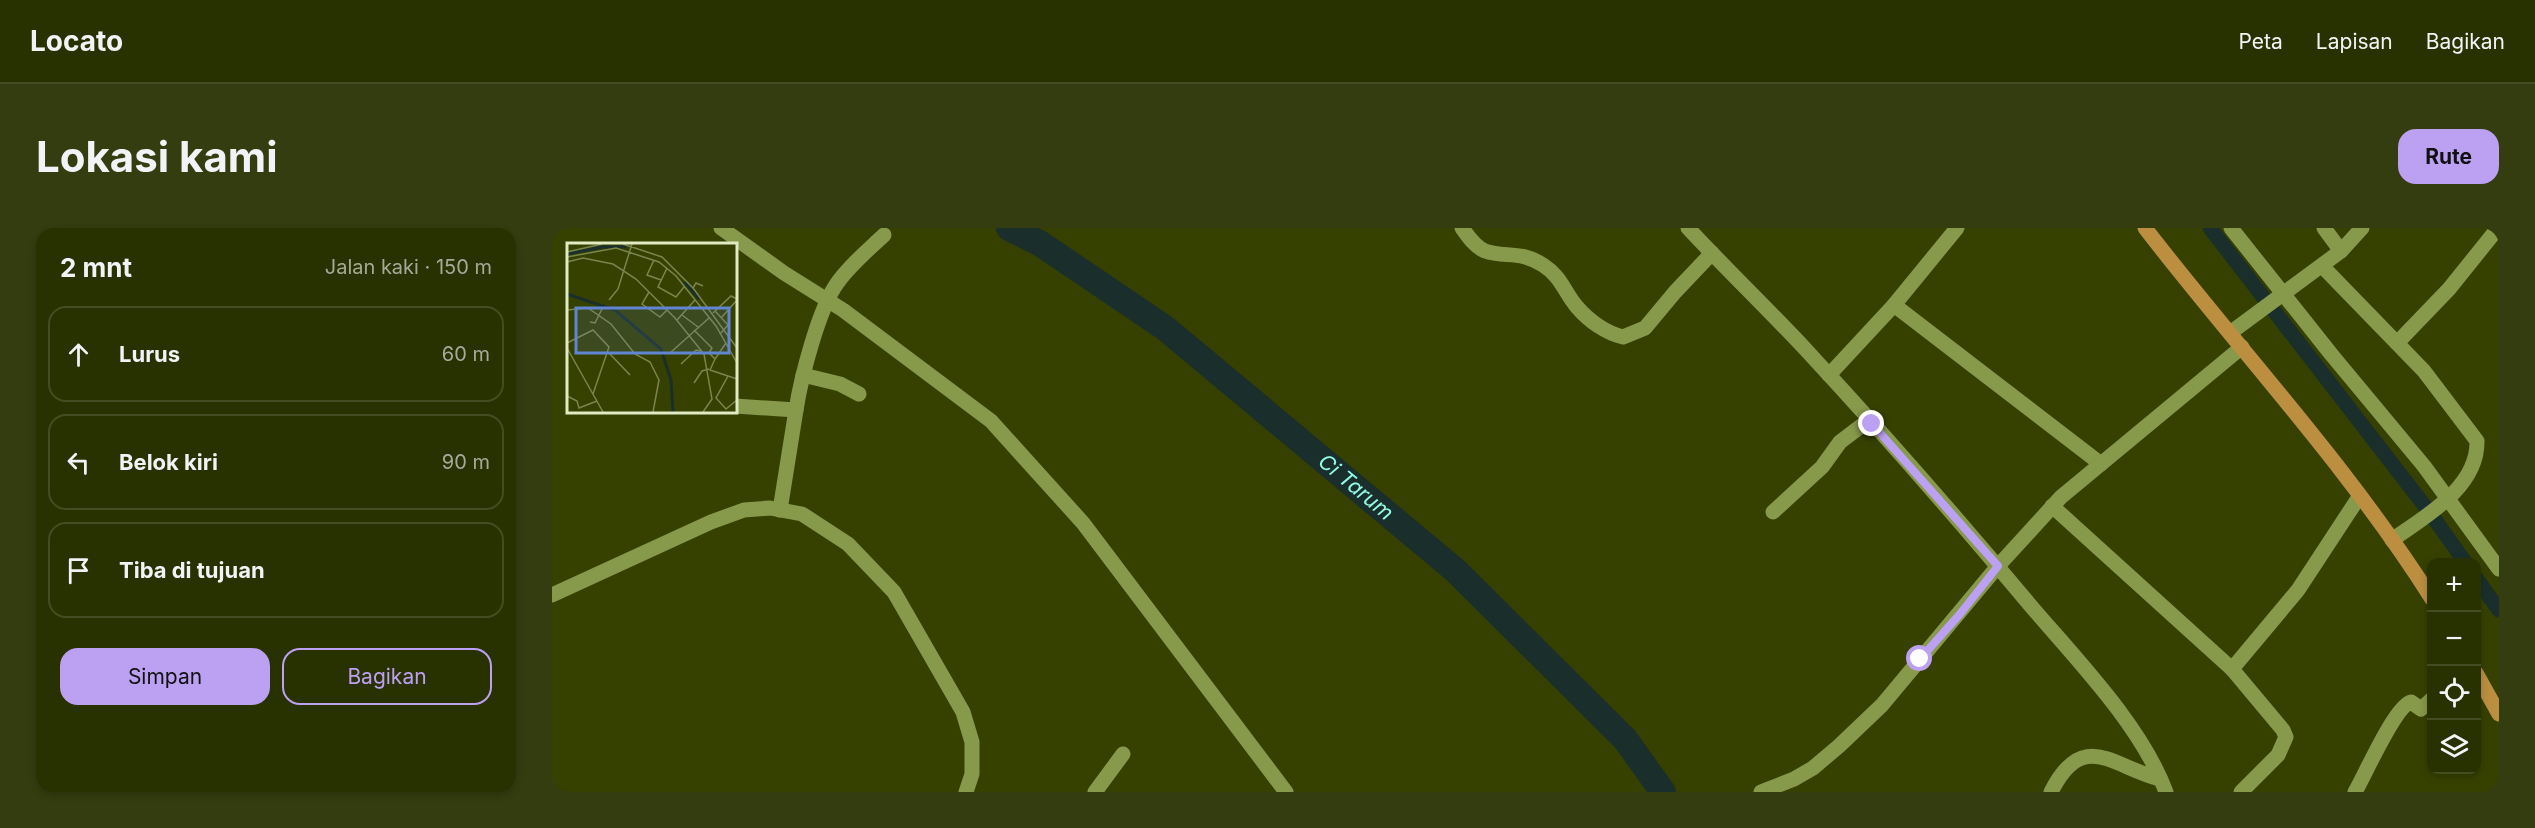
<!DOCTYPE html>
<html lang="id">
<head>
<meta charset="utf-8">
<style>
	:root { --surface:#283100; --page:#343d0f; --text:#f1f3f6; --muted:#a5a999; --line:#444c22; --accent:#bca0f2 }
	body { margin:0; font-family:Inter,sans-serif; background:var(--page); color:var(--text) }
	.controls { position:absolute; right:18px; bottom:18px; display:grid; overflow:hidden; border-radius:12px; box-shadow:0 3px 9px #0003 }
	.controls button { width:54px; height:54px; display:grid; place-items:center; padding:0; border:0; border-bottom:2px solid var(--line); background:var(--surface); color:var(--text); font:30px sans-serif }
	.stop { position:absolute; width:18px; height:18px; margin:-14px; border:4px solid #bca0f2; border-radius:50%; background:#fff }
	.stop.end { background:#bca0f2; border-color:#fff; box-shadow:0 2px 6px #0008 }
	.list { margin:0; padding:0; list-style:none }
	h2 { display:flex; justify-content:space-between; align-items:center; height:78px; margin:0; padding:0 24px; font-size:26px }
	h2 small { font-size:20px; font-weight:400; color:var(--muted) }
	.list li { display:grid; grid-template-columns:39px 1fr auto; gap:18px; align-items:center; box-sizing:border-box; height:96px; margin:0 12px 12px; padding:0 12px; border:2px solid var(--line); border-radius:18px }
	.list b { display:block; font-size:22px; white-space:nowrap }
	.list em { font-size:20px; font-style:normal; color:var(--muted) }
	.actions { display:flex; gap:12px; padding:18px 24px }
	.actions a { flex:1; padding:14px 0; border:2px solid var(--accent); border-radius:18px; text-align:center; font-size:21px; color:var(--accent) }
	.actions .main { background:var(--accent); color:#111 }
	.icon { flex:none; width:33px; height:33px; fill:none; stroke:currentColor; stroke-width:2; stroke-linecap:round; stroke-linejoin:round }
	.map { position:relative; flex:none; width:1947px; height:564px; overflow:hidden; border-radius:18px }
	header { display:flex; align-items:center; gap:36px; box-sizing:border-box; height:84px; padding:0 30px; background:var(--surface); border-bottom:2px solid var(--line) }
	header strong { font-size:28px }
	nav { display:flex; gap:33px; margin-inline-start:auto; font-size:21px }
	.intro { display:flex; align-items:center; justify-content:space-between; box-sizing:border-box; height:144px; padding:0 36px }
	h1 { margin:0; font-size:42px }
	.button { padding:15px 27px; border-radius:18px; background:var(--accent); color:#111; font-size:21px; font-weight:700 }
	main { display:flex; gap:36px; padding:0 36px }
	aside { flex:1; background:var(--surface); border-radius:18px; box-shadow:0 3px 9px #0003 }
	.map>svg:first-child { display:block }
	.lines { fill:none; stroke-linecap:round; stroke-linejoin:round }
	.canal { stroke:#1a2f2b; stroke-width:15 }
	.river { stroke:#1a2f2b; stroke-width:26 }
	.minor { stroke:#87994a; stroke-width:15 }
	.major { stroke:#bb8f3f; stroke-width:15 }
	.route { stroke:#bca0f2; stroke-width:8 }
	.labels { text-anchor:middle; stroke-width:4.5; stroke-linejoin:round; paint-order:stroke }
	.water-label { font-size:21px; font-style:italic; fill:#91fbe7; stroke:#1f2605 }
	.inset-river { fill:none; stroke:#1a2f2b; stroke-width:3 }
	.inset-road { fill:none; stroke:#7a854e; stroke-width:1.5 }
	.view { fill:#6185d1; fill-opacity:0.15; stroke:#6185d1; stroke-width:3 }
	.inset-edge { fill:none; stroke:#e0ebc3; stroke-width:3 }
</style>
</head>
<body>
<header>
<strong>Locato</strong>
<nav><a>Peta</a><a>Lapisan</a><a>Bagikan</a></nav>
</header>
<div class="intro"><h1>Lokasi kami</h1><a class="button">Rute</a></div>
<main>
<aside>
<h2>2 mnt<small>Jalan kaki · 150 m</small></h2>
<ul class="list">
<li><svg class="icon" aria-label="ahead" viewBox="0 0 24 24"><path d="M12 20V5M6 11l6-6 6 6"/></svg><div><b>Lurus</b></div><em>60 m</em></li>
<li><svg class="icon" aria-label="left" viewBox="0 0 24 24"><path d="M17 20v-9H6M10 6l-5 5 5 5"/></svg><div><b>Belok kiri</b></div><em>90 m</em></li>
<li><svg class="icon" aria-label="arrive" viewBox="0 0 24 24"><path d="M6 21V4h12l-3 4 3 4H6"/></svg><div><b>Tiba di tujuan</b></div></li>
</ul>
<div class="actions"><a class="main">Simpan</a><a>Bagikan</a></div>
</aside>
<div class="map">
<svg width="1947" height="564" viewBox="0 0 1947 564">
	<rect width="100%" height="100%" fill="#364100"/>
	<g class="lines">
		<g class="canal">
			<polyline points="1658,0 1879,286 1913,334"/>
			<polyline points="1924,350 1947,382"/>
		</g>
		<path class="river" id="s1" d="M457,0L489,16L613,100L903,342L1073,511L1111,564"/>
		<g class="minor">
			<polyline points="169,0 232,45 291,82 439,193 531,295 734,564"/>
			<path d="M910,0C916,8 923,19 933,23C953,30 968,22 991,37C1010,49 1012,64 1025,79C1037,93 1054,105 1071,109L1093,100L1123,64L1160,25"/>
			<path d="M1136,0C1175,42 1217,82 1256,124C1332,206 1406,291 1478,377C1524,431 1589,497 1614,564"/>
			<polyline points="1679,0 1779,126 1872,238 1947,341"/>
			<polyline points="1772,0 1789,23"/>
			<path d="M1770,38L1872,143L1925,213C1926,260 1872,289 1840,312"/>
			<polyline points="1342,77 1549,236"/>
			<polyline points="1678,105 1789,23 1810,0"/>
			<polyline points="1845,115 1897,61 1946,0"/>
			<polyline points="251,147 288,156 307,166"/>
			<polyline points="1277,147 1342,77 1405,0"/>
			<path d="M183,178L244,182C249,150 267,79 286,54C299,36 316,22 332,7"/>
			<polyline points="1500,278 1680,441 1731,502 1734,509 1726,527 1689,564"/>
			<polyline points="228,282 244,182"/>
			<polyline points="1221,284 1270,239 1288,214 1317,192"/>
			<polyline points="0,367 159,294 192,282 218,280 250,286 296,316 342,364 411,484 420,514 420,546 414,564"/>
			<polyline points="1680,441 1746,362 1807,269"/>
			<polyline points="543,564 571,526"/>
			<polyline points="1209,564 1242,551 1261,540 1287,518 1330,477 1446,338 1509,269 1690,119"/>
			<path d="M1499,564C1531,500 1561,539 1608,551"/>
			<path d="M1803,564C1813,547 1843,478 1859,474L1869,481L1880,471"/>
		</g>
		<g class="major">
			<path d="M1593,0C1688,123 1796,238 1880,371"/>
			<polyline points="1924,445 1947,486"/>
		</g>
	</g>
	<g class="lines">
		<polyline class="route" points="1320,196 1446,338 1408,386 1368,431"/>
	</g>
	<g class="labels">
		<g class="water-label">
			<text dy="7" stroke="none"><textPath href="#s1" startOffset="434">Ci Tarum</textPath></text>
		</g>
	</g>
	<g transform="translate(15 15)">
		<rect width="170" height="170" fill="#364100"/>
		<path class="inset-river" d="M0,11L35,4H59M117,38L132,56M0,51L48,67L94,106L104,137L106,169"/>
		<path class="inset-road" d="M56,1L95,14L126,45M0,9L35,1M0,14L49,5L92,19L109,33L149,83L170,120M87,17L80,32L94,37M0,19L16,15L46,21L69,36L108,75L137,111L145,156L136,169M100,25L91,44L109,54L117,44M136,43L129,40L126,45L170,105M82,49L75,61L93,74L100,67M42,57L51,46L65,1M0,67L21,65L44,81L68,111L83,119L92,137L86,169M148,68L161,82L154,90M146,70L164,53L170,56M115,72L131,84M154,75L170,57M110,77L128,57M23,79L28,80L35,66M127,87L145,105L142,110M0,100L26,87L42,104L26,151M0,105L36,169M42,110L63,132M103,110L142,75M142,110L148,116L143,127L170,136M148,116L159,100M114,121L129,107L134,108M161,133L149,155L159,166L170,157M127,140L135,128L142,126M0,153L10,158L12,165L30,158"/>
		<path class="view" d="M9,65H162V110H9Z"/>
		<rect width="170" height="170" class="inset-edge"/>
	</g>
</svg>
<div class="controls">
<button>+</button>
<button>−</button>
<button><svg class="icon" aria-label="locate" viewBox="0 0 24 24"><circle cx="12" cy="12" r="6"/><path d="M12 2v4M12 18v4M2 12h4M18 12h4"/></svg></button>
<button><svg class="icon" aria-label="layers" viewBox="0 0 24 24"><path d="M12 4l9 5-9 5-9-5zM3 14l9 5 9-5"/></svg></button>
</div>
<div class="stop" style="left:1368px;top:431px"></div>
<div class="stop end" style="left:1320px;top:196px"></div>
</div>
</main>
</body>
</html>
